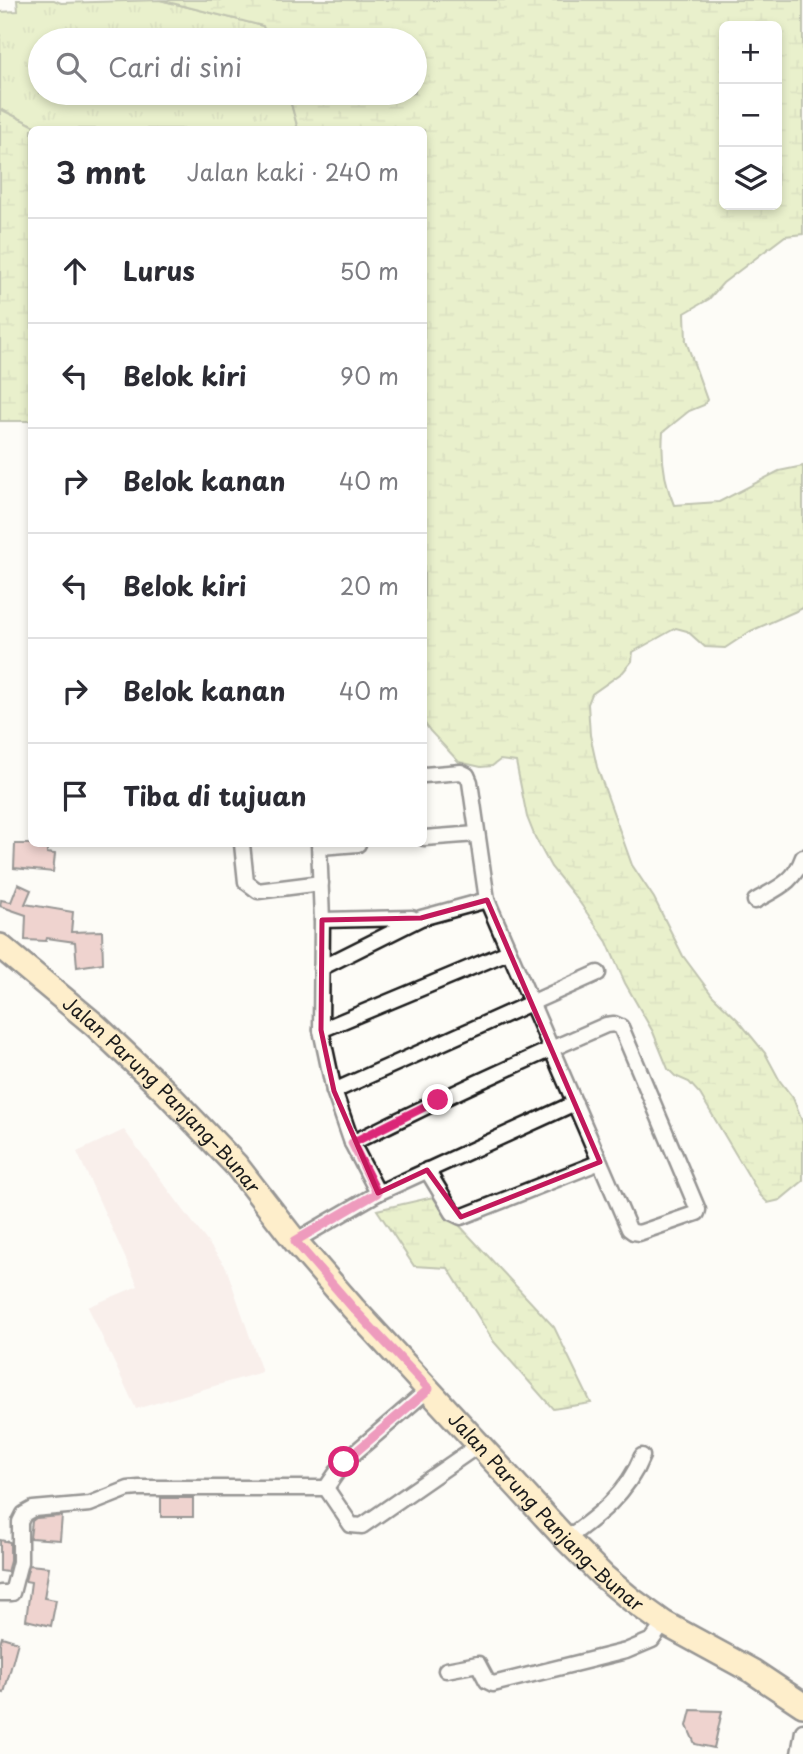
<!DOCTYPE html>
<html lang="id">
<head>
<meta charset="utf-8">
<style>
	:root { --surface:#fff; --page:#f2f2f3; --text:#2b2b33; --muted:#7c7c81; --line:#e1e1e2 }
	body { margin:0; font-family:"Playpen Sans",sans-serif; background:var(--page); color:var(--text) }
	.controls { position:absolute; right:21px; top:21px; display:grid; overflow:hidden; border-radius:10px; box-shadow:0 4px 10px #0003 }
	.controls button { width:63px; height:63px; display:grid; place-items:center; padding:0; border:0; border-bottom:2px solid var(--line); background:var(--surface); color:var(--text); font:35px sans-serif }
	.stop { position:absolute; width:21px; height:21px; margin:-16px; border:5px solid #db2777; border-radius:50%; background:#fff }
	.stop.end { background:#db2777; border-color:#fff; box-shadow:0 2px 7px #0008 }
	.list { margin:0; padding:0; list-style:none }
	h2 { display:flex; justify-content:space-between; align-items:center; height:91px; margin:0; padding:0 28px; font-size:30px }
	h2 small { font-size:23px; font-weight:400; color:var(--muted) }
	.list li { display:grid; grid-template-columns:46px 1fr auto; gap:21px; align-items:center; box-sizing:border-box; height:105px; padding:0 28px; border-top:2px solid var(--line) }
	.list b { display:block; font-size:26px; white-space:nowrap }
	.list em { font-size:23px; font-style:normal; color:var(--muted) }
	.icon { flex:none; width:38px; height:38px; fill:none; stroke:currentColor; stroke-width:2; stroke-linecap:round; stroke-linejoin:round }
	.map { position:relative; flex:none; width:803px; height:1754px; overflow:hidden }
	.search { position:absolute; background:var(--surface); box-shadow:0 4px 10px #0003; left:28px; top:28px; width:399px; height:77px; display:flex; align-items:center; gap:18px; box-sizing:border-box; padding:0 24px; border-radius:38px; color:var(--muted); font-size:26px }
	.panel { position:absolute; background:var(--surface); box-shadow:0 4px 10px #0003; left:28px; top:126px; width:399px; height:721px; border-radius:10px }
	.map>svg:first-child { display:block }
	.built { fill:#f3e1dc }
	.grass { fill:url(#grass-tufts); stroke:#76805a; stroke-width:2 }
	.wetland { fill:url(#wetland-marsh); stroke:#76805a; stroke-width:2; fill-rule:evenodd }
	.building { fill:#dda39d; stroke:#1c1c1c; stroke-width:2 }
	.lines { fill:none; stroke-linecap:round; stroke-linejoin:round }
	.minor-casing { stroke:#1c1c1c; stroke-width:19 }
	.primary-casing { stroke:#1c1c1c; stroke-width:28 }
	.minor { stroke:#fdfcf7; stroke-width:14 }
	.primary { stroke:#fedd96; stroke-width:23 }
	.route { stroke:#db2777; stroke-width:9 }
	.marked { fill:none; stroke:#c2185b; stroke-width:5; stroke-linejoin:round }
	.labels { text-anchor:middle; stroke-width:6; stroke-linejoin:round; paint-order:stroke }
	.street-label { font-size:19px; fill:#1c1c1c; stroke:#fdfcf7 }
</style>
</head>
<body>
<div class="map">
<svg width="803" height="1754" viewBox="0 0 803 1754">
	<defs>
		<pattern id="grass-tufts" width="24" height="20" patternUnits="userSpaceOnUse" patternTransform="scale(1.75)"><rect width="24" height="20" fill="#d1e397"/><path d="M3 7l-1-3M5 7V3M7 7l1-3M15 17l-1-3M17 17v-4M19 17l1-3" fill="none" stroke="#b3c282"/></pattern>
		<pattern id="wetland-marsh" width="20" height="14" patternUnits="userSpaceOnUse" patternTransform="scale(1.75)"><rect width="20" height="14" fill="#d1e397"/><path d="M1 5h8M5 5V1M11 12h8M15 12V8" fill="none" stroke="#b3c282"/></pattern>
	</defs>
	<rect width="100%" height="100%" fill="#fdfcf7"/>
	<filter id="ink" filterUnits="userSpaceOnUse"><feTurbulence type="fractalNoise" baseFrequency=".0143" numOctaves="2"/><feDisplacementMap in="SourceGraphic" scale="14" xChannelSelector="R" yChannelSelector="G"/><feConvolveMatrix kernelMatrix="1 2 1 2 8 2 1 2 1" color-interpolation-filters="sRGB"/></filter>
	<g filter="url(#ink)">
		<polygon class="built" points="124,1130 226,1267 262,1372 136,1409 88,1307 138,1286 77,1152"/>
		<polygon class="grass" points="17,0 54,0 61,3 160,0 263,26 268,40 40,40 40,93 288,93 298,129 41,129 0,109 0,12 18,11"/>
		<g class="wetland">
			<path d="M160,0H803V234L785,236L723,283L709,299L685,313L686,341L707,400L704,405L689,411L663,432C661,457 664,482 674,505L719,502L779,471L803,466V608L751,631L725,648L705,647L687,631L676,628L633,652L632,661L623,672L592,694L588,704L590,735L597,767L632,865L654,898L683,956L712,995L738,1020L765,1053L780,1081L793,1098L803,1124V1181L780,1200L768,1203L760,1195L700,1094L689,1082L675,1076L668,1069L653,1032L625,983L607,942L578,900L551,867L535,837L527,817L516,762L500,760L492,766L481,767L459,762L430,731L424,722V130L298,129L288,93H415V40H268L263,26ZM724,26H777V205H724Z"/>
			<polygon points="0,109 41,129 32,130 32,419 29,421 0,421"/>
			<polygon points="433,1197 554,1327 591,1403 553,1409 494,1342 448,1268 414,1266 377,1210"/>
		</g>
		<g class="building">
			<polygon points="15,844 47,844 47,853 55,854 53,872 14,868"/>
			<polygon points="18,884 31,890 25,904 73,912 71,932 102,931 103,963 77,967 75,942 47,938 46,941 25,940 26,915 0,906 1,900 11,902"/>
			<rect x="161" y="1498" width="32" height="19"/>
			<polygon points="62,1516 60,1540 30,1538 32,1521 36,1518"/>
			<polygon points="0,1540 10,1542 10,1561 7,1572 0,1571"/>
			<polygon points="29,1565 49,1567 44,1598 56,1600 51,1626 26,1620 31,1582 25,1581"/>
			<polygon points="2,1637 18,1642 4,1693 0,1692 0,1643"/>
			<polygon points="691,1710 722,1711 714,1748 695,1744 687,1726"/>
		</g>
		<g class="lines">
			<g class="minor-casing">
				<g id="minor">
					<polyline points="424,838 477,834"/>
					<polyline points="242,844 246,882 258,891 321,883"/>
					<polyline points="319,844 322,920 321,1030 334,1091 352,1143 378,1193"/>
					<polyline points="320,847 358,844"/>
					<path d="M755,901C777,888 794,883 803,857"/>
					<polyline points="322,920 412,918"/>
					<polyline points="321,968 421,918 487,900"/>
					<polyline points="321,1030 508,952"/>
					<polyline points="334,1091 598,973"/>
					<path d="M352,1143C436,1101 520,1062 606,1025L614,1024L621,1027L698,1210L697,1213L639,1233L633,1232L629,1229L487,900L470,782L467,775L461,772L424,775"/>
					<polyline points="427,1170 453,1213 461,1217 600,1162"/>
					<polyline points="295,1241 378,1193 575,1103"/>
					<polyline points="326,1488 351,1525 362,1526 480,1444"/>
					<polyline points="326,1488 344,1462 429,1389"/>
					<path d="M566,1539C598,1516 627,1494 642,1456"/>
					<polyline points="0,1593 12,1593 20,1562 20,1522 24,1514 33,1509 90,1504 128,1489 139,1488 326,1488"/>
					<polyline points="446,1670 478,1664 487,1681 493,1684 626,1651 652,1640 664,1623"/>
					<polyline points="799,1754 803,1731"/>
				</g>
			</g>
			<g class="primary-casing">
				<g id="primary">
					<path id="s1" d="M0,946L95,1025L165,1091L236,1165L295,1241L353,1308L566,1539L603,1576L632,1600L664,1623L752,1671L803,1705"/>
				</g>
			</g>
			<use href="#minor" class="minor"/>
			<use href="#primary" class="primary"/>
		</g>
	</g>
	<g class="lines" filter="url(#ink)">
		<polyline class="route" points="344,1462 429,1389 353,1308 295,1241 377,1193 352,1143 438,1100"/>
	</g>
	<path d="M0 0H803V1754H0ZM487,900L600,1162L461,1217L427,1170L378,1193L334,1091L321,1030L322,920L421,918Z" fill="#fdfcf7" fill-opacity=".55" fill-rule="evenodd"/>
	<path class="marked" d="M487,900L600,1162L461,1217L427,1170L378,1193L334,1091L321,1030L322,920L421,918Z"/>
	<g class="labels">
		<g class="street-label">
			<text dy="7" stroke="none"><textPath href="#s1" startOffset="220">Jalan Parung Panjang–Bunar</textPath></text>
			<text dy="7" stroke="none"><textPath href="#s1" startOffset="788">Jalan Parung Panjang–Bunar</textPath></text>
		</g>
	</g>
</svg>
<div class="controls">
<button>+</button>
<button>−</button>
<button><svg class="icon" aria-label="layers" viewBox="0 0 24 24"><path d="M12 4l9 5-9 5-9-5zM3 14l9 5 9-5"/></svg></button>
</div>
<div class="stop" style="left:344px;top:1462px"></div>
<div class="stop end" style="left:438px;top:1100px"></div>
<div class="search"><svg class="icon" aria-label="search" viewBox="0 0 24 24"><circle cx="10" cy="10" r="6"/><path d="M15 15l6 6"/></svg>Cari di sini</div>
<section class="panel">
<h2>3 mnt<small>Jalan kaki · 240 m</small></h2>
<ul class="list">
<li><svg class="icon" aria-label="ahead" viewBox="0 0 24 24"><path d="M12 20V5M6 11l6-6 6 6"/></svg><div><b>Lurus</b></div><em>50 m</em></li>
<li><svg class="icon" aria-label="left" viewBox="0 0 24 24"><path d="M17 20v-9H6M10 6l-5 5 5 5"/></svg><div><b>Belok kiri</b></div><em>90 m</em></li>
<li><svg class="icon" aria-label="right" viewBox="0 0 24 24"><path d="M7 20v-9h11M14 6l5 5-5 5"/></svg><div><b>Belok kanan</b></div><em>40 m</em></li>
<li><svg class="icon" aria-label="left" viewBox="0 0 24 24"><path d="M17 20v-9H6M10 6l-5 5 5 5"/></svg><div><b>Belok kiri</b></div><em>20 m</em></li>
<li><svg class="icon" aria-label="right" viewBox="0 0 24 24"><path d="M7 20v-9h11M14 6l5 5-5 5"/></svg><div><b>Belok kanan</b></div><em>40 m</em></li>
<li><svg class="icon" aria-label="arrive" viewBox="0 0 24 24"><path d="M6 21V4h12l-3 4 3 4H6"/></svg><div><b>Tiba di tujuan</b></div></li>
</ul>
</section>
</div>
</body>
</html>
